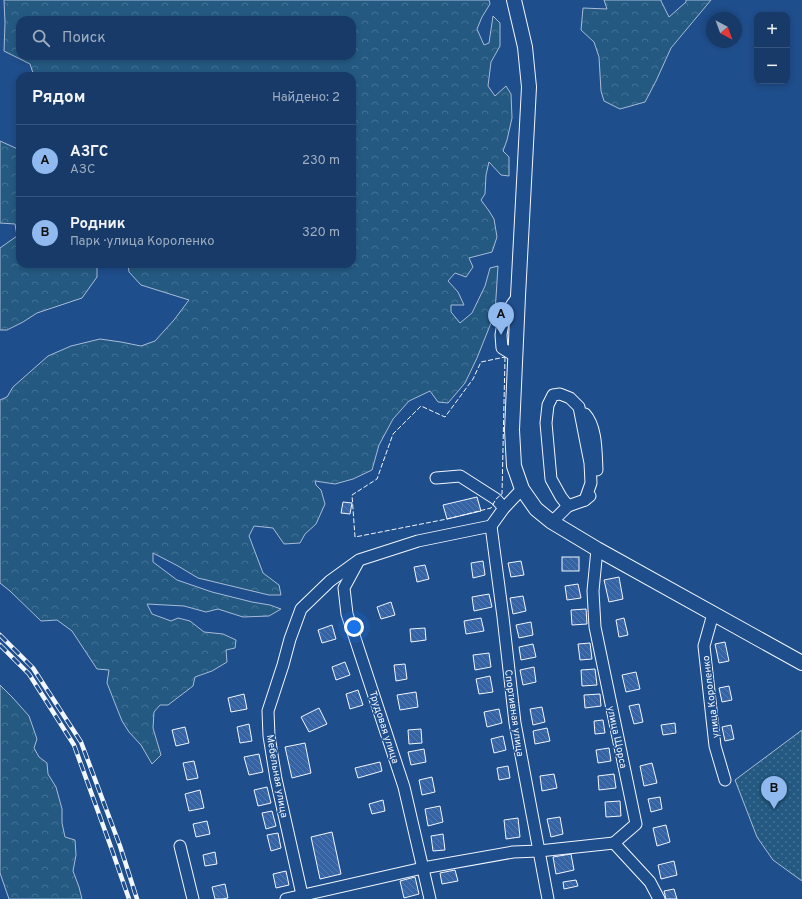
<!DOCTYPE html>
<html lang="ru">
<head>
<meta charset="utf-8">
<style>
	:root { --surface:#173a69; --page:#244571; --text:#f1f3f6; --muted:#9eadc0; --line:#36547d; --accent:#90b9f0 }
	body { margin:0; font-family:Overpass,sans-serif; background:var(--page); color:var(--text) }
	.controls { position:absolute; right:12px; top:12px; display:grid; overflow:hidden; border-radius:8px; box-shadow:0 2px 6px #0003 }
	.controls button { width:36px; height:36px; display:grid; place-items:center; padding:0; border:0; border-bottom:1px solid var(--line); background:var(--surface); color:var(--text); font:20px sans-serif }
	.compass { position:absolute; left:706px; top:12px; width:36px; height:36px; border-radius:50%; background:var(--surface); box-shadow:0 2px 6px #0003; rotate:139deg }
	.you { position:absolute; left:354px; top:627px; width:14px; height:14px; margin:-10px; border:3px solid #fff; border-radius:50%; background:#1a73e8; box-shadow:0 0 0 6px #1a73e833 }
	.badge { display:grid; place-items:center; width:26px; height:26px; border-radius:50%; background:var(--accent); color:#111; font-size:13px; font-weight:700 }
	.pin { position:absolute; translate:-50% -33px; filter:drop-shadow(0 1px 2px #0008) }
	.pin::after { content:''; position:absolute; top:21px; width:14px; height:12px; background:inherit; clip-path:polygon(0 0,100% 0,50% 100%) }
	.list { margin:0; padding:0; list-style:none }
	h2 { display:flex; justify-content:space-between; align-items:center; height:52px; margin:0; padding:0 16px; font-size:17px }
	h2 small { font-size:13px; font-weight:400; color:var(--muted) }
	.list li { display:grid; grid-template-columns:26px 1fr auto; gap:12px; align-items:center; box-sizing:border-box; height:72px; padding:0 16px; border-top:1px solid var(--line) }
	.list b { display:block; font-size:15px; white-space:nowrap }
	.list p { margin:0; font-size:13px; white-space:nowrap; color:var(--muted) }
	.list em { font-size:13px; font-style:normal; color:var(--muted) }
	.icon { flex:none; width:22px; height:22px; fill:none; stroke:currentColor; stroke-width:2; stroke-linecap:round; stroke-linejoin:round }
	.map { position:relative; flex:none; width:802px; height:899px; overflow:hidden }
	.search { position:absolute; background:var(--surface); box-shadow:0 2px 6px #0003; left:16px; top:16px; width:340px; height:44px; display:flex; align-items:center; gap:10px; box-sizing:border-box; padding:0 14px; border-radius:12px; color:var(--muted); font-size:15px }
	.panel { position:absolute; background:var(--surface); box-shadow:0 2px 6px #0003; left:16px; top:72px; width:340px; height:196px; border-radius:12px }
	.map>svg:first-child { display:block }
	.forest { fill:url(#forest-crowns); stroke:#a8bbd7; fill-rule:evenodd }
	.garden { fill:url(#garden-dots); stroke:#a8bbd7 }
	.building { fill:url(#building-back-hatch); stroke:#f2f6ff }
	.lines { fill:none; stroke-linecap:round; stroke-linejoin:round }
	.minor-casing { stroke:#f2f6ff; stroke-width:13 }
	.major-casing { stroke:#f2f6ff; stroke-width:16 }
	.minor { stroke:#1f4e8c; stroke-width:11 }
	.major { stroke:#1f4e8c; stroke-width:14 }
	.rail-casing { stroke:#f2f6ff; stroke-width:4.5 }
	.rail { stroke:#1f4e8c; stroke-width:3; stroke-dasharray:9; stroke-linecap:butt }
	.fence { stroke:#f2f6ff; stroke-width:1; stroke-dasharray:5 2; stroke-linecap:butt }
	.labels { text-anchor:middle; stroke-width:3; stroke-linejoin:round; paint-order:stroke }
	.street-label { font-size:10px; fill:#f2f6ff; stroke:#1f4e8c }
</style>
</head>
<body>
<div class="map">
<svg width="802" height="899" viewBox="0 0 802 899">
	<defs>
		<pattern id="forest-crowns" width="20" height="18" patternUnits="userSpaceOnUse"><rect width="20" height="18" fill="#245a82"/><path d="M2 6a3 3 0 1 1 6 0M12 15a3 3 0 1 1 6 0" fill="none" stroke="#447295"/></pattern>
		<pattern id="garden-dots" width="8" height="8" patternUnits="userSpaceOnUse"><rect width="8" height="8" fill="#245a82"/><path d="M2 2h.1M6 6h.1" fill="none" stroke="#447295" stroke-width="1.8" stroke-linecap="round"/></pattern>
		<pattern id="building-back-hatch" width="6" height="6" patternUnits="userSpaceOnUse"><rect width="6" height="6" fill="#3563a3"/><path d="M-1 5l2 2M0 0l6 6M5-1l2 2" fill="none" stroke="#537ab1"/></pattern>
	</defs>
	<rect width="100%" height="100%" fill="#1f4e8c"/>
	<g class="forest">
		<path d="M4,0H489L490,4L482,17L477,29L484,45L489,43L493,16L500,23V46L491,62L488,86L495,96L506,86L511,94L512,118L507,140L503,151L509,157V176L501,175L489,162L486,175L485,194L481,200L489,211L494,219L497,237L492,252L469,258L473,267L466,277L455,273L448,281L458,292L464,305H451V312L460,323L472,313L485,286L490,268L498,266L495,313L477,358L465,383L448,403L438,402L430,391L409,401L393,419L379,445L372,470L353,479L335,484L315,481L316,485L321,490L325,504L316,524L305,534L300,543L284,544L273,528L254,526L249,536L263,573L279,585L281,595H269L198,578L178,566L153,553V562L177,580L212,592L252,602L270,605L281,609L269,616L243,617L218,609L206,612L184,606L147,604L152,614L171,621L178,618L190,621L204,632L223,634L236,640L235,648L226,650L227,662L212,671L195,677L193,686L168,705H160L154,712L153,728L161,755L152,764L141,745L129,732L122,721L107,683L109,670L97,669L72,631L57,620L41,621L10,591L0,583V400L7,397L13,387L48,356L71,346L100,339L121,342L141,346L155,341L174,320L189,300L141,285L129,272L128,264H352V76H34L30,64L4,51L5,23ZM20,20H352V56H20Z"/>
		<polygon points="604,0 661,0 661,1 669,17 686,2 686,0 711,0 671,48 656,81 645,102 620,109 604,101 601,91 599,57 594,42 581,30 583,8 607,9"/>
		<polygon points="0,141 20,150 20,264 97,264 97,277 82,298 37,313 23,322 7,330 0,330 0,248 17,236 15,224 0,223"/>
		<polygon points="0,685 13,698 29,716 37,739 34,748 39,757 47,763 48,774 56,787 62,809 62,823 65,837 75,840 76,855 73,871 79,887 82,899 9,899 0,873"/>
	</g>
	<polygon class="garden" points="802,730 802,881 773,860 757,837 735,780"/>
	<g class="building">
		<polygon points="477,497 481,511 447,519 443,505"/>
		<polygon points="343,502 352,503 350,514 341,513"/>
		<rect x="562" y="557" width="17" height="14"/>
		<polygon points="483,561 485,575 473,578 471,563"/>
		<polygon points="521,561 524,575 511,577 508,563"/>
		<polygon points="425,565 429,579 417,582 414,567"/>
		<polygon points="619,577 623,599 609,602 604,580"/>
		<polygon points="578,584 581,598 567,600 565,586"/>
		<polygon points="489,594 492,607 474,611 472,597"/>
		<polygon points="523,596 526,611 513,614 510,598"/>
		<polygon points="391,602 395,615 381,619 377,607"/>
		<polygon points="586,609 587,624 572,625 571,610"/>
		<polygon points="481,618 484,631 466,634 464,621"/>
		<polygon points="624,618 628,635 619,637 616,620"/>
		<polygon points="531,622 533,635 519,638 516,625"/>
		<polygon points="332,625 336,639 322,643 318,630"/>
		<polygon points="425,628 426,640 411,642 410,629"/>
		<polygon points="725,642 729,661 719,663 715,644"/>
		<polygon points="590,643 592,659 580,660 578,644"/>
		<polygon points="533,644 536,657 521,660 519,647"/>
		<polygon points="489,653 491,667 475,670 473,655"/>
		<polygon points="345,662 350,675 336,680 332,667"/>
		<polygon points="405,664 407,679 396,681 394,665"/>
		<polygon points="534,667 536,682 523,685 520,670"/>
		<polygon points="595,669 597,685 582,686 581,670"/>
		<polygon points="636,672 640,689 626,692 622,675"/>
		<polygon points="490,676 493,692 479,694 476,679"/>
		<polygon points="729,686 732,700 722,702 719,688"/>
		<polygon points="358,690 363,705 350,709 346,694"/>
		<polygon points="416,692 418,707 400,710 397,695"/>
		<polygon points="244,694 247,709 231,712 228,698"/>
		<polygon points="600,694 601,706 585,708 584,695"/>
		<polygon points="639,704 643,722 634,724 629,706"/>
		<polygon points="542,707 545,722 533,725 530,709"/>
		<polygon points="319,708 327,724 309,732 301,717"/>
		<polygon points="499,709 502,723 487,727 484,712"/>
		<polygon points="603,720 605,733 595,734 594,721"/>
		<polygon points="675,723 676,733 663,735 661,725"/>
		<polygon points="249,724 252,741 240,743 237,727"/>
		<polygon points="731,725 734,739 725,741 722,727"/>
		<polygon points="185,727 189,743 176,746 172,730"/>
		<polygon points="547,728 550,741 535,744 533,731"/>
		<polygon points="421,729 422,743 409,744 408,730"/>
		<polygon points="503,736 506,750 494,753 491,739"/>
		<polygon points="305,743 311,773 292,778 285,747"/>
		<polygon points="609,748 611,761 598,763 596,750"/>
		<polygon points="424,749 426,762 411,765 408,752"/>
		<polygon points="259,754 263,772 249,775 244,757"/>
		<polygon points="194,761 198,778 187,780 183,763"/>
		<polygon points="380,762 382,771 358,778 355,768"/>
		<polygon points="652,763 657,783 644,786 640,766"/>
		<polygon points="508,766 510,778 499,780 497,768"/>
		<polygon points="554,774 557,788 542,791 540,776"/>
		<polygon points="614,774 616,788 599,790 598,776"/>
		<polygon points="432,777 435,792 422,795 419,780"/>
		<polygon points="267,787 271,803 258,806 254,790"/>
		<polygon points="200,790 204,808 189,811 185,794"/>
		<polygon points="660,797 662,809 651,812 648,799"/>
		<polygon points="383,800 385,811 372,814 369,804"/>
		<polygon points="620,801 621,816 606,817 605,802"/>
		<polygon points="440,806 443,822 428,826 425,809"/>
		<polygon points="272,811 276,826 266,829 262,813"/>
		<polygon points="560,817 563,834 551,837 547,819"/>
		<polygon points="518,818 520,837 506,839 504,820"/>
		<polygon points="207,821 210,834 196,837 193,824"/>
		<polygon points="666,825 670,842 657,846 653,828"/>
		<polygon points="332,832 341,874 320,879 311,837"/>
		<polygon points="278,833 281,848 271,851 267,835"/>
		<polygon points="443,834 445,850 433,851 431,836"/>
		<polygon points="215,852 217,864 205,866 203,855"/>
		<polygon points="571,854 574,870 556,874 553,857"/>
		<polygon points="674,861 677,875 661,879 658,865"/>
		<polygon points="455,870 458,881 442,884 440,873"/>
		<polygon points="286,871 289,885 276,888 273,874"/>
		<polygon points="415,877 419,894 404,898 400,881"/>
		<polygon points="576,880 578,886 564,889 563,882"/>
		<polygon points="225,884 228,898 222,899 215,899 212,887"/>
		<polygon points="674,889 677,899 666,899 664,891"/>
	</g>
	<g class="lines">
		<g class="minor-casing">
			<g id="minor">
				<polyline points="515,356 502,348 501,335 504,316 518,296"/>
				<path d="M585,414C597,427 596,453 597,470"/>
				<polyline points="436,478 460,476 496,499 504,508"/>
				<polyline points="568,506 561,497 551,479 546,423 548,405 553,395 560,394 570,398 579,407 590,463 591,483 585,500"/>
				<polyline points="552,522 568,506 585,500 590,496"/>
				<polyline points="491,526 503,617 515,723 548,899"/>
				<polyline points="597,549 593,591 595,627 636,824 614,843 650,882 659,899"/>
				<polyline points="358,562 344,588 347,614 404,787 430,899"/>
				<polyline points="713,614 704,646 715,746 725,780"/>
				<polyline points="180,846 191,891 193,899"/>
				<polyline points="286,899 423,868 513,852 539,851 614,843"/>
				<polyline points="303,899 276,779 269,736 268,711 283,665 290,639 301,609 330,581 359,560 418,541 491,526 504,508 522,489"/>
			</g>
		</g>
		<g class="major-casing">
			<polyline id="major" points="514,0 525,47 529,87 518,296 512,430 514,466 522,489 536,509 552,522 597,549 802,663"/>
		</g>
		<use href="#minor" class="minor"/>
		<use href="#major" class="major"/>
		<g class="rail-casing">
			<g id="rail">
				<polyline points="0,635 33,668 81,742 120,846 137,899"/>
				<polyline points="0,645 29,674 74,745 112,850 129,899"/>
			</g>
		</g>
		<use href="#rail" class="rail"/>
		<polygon class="fence" points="505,357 502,494 496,499 491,508 447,519 355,537 352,495 377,479 393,434 421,406 445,417 473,379 481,362"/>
	</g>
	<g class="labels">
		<g class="street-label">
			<text transform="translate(710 697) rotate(-97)" y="4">улица Короленко</text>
			<text transform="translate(515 713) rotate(82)" y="4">Спортивная улица</text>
			<text transform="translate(385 727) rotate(72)" y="4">Трудовая улица</text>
			<text transform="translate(618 737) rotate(78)" y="4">улица Щорса</text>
			<text transform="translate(278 776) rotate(80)" y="4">Мебельная улица</text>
		</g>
	</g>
</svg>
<div class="controls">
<button>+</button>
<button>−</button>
</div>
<svg class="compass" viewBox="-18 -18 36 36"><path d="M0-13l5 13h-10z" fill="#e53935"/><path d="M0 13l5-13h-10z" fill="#9eadc0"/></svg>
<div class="you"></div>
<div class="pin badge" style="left:501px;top:335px">A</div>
<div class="pin badge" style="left:774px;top:809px">B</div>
<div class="search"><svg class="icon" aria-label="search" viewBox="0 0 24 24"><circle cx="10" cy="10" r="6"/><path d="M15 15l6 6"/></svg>Поиск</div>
<section class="panel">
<h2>Рядом<small>Найдено: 2</small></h2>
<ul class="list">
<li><span class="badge">A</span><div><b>АЗГС</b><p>АЗС</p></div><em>230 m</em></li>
<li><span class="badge">B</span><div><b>Родник</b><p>Парк · улица Короленко</p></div><em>320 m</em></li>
</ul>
</section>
</div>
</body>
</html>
